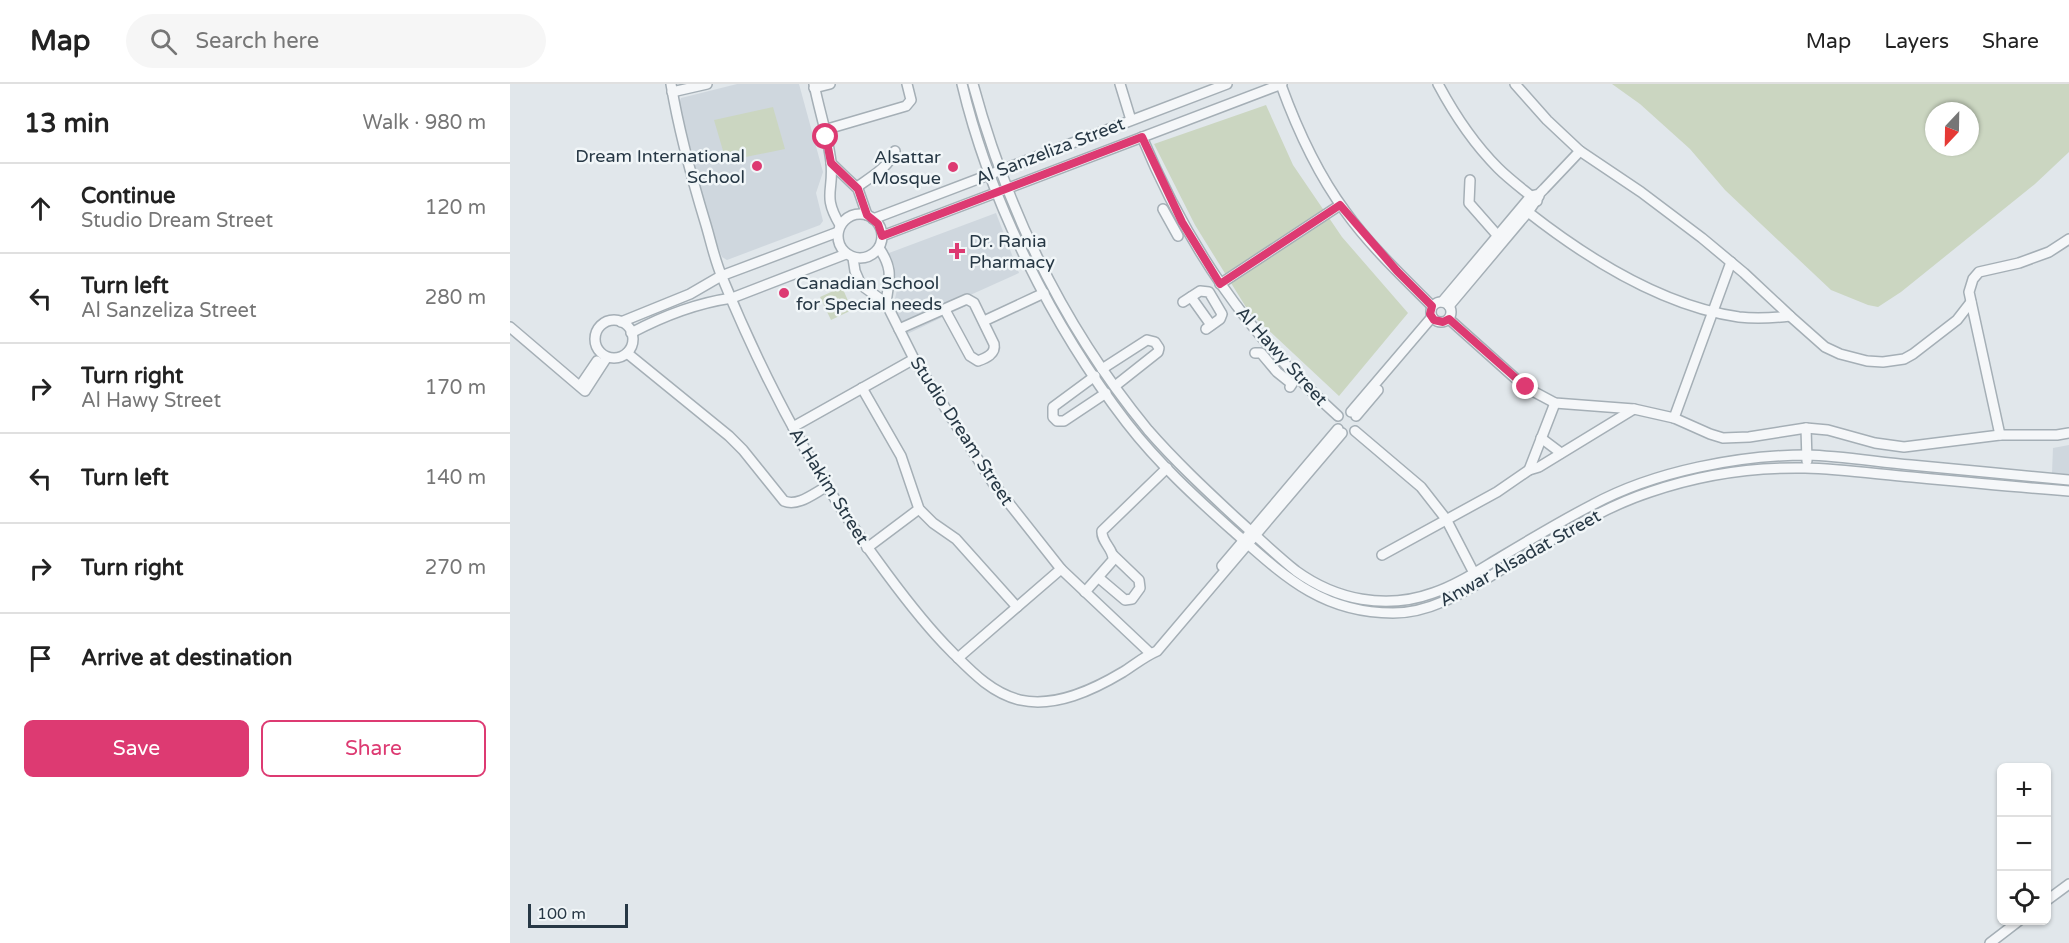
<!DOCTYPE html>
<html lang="en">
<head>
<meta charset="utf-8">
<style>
	:root { --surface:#fff; --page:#f6f6f6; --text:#222; --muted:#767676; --line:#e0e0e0; --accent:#dd3a72 }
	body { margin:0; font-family:"Varela Round",sans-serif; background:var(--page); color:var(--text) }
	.controls { position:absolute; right:18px; bottom:18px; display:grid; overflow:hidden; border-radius:9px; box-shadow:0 2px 4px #0004 }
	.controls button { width:54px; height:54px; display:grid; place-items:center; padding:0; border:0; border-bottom:2px solid var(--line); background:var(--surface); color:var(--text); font:30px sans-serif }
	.compass { position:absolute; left:1415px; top:18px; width:54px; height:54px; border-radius:50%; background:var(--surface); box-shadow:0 2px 4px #0004; rotate:202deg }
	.scale { position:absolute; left:18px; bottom:15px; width:100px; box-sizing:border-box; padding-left:6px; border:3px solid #273845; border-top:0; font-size:16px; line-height:21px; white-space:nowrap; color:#273845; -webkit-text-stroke:4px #f1f6f8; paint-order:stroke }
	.stop { position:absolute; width:18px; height:18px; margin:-14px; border:4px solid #dd3a72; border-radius:50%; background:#fff }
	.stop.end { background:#dd3a72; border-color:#fff; box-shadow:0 2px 6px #0008 }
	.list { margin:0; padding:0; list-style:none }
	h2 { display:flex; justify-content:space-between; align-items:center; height:78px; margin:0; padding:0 24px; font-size:26px }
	h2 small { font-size:20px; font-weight:400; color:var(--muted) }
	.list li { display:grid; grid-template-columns:39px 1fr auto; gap:18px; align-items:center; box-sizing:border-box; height:90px; padding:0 24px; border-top:2px solid var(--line) }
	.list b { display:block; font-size:22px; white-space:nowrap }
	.list p { margin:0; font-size:20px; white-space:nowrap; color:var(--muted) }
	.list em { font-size:20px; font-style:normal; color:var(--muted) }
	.actions { display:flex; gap:12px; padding:18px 24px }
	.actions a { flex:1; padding:14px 0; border:2px solid var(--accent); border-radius:9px; text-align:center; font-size:21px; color:var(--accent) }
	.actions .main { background:var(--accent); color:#fff }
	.icon { flex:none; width:33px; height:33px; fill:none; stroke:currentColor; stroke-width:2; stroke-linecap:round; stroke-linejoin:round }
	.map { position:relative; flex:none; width:1559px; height:859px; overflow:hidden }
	header { display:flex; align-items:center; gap:36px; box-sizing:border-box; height:84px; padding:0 30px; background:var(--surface); border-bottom:2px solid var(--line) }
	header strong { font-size:28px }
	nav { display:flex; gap:33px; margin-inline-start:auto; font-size:21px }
	.search { width:420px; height:54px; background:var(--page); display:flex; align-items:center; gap:15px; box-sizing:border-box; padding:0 21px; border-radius:33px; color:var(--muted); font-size:22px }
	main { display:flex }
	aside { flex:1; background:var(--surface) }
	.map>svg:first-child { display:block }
	.built { fill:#cfd7de }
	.green { fill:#cbd6c1; fill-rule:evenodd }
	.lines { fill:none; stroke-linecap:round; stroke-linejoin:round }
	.minor-casing { stroke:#a5afb6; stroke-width:12 }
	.minor { stroke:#f5f7f9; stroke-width:9 }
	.route { stroke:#dd3a72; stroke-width:8 }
	.poi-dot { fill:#dd3a72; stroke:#f1f6f8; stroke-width:2 }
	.labels { text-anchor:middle; stroke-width:5; stroke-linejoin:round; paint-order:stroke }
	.street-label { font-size:18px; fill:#273845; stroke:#f1f6f8 }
	.poi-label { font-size:18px; fill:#273845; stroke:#f1f6f8; text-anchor:end }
</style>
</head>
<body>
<header>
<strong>Map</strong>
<div class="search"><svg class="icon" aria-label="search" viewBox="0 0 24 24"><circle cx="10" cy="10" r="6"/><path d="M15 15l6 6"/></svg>Search here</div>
<nav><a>Map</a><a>Layers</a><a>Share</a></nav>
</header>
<main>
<aside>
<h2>13 min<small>Walk · 980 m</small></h2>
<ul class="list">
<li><svg class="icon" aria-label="ahead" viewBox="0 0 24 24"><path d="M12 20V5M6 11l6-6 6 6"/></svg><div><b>Continue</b><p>Studio Dream Street</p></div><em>120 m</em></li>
<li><svg class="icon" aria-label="left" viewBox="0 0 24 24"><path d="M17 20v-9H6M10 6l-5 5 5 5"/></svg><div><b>Turn left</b><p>Al Sanzeliza Street</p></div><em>280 m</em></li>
<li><svg class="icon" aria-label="right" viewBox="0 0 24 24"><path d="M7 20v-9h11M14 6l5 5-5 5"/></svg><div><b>Turn right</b><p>Al Hawy Street</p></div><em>170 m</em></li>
<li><svg class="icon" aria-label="left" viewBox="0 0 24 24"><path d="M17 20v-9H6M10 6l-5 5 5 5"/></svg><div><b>Turn left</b></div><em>140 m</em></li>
<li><svg class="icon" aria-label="right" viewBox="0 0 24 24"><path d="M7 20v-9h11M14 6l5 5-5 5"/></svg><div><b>Turn right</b></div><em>270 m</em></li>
<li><svg class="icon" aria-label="arrive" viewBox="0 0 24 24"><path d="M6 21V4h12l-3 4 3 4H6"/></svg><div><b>Arrive at destination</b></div></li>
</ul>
<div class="actions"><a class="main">Save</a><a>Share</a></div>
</aside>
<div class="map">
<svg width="1559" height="859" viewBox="0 0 1559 859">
	<rect width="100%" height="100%" fill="#e1e7eb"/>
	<g class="built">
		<polygon points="227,0 289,0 313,88 306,109 313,137 310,141 217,176 212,173 198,136 169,18 171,14"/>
		<polygon points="486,129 509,189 458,212 460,220 391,253 382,227 387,206 376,174 379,169"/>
		<polygon points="1559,361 1559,391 1542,389 1543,364"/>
	</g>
	<g class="green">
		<path d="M1102,0H1559V68L1525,100L1391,208L1368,223L1358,221L1321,206L1215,106L1180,65L1130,20ZM1424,27H1460V63H1424Z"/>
		<polygon points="756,21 783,81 832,153 898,229 829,312 739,228 685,141 644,60"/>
		<polygon points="263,23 275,65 216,77 204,36"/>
		<polygon points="332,203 342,226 321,236 310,213"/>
	</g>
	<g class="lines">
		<g class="minor-casing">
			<g id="minor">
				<path d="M161,0C169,48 182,95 196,141C201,158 205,177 212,193C255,298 308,399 377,490C397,517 417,543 441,567C461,587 481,609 510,616C545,624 583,606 613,588C624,581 635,572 647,567L832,349"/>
				<path d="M304,0C309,26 318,52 321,78C324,108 312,111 330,141"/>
				<path d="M452,0C480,118 543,243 617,339C648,379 685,413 722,446C773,491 811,529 883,529C924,529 960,504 994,484C1041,457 1088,425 1140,408C1189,391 1243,383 1295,384C1331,385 1367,390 1402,393C1454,398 1507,403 1559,407"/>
				<path d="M463,0C497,126 555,245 638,346C665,377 695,405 725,433C745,451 765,470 786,487C826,516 876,526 923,509C947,501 969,486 991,473C1021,455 1051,437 1082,421C1115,403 1152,391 1189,383C1222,376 1263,371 1297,371C1331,372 1367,378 1401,381C1454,386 1506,391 1559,396"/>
				<polyline points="610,0 621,36"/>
				<path d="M928,0C944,30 964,60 988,84C1000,96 1014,106 1027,117"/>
				<polyline points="1005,0 1037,36 1070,67 1131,108 1192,154 1234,189 1280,232 1315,263 1330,270 1357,277 1373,278 1394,275 1403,270 1447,236 1461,218"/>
				<path d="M771,1C787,45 807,89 835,127C860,162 892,192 922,222"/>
				<polyline points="304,4 320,0"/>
				<polyline points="162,8 197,0"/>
				<polyline points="314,46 396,22 401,16 397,0"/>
				<path d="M632,53C678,164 739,252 828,332"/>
				<polyline points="321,79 348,105 357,131"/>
				<polyline points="960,96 959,119 988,152"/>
				<path d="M347,103C361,93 379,83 385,67"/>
				<polyline points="653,125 668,152"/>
				<path d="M1018,128C1078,175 1152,222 1229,233C1246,235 1263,234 1280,232"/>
				<circle cx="350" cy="152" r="22"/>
				<polyline points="363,135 717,0"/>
				<polyline points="372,152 772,0"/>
				<path d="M369,164C384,186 379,195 376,219"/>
				<polyline points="343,174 345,187 351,201 376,219 404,275 483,399 551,485 640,569"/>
				<polyline points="710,200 830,121"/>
				<polyline points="681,213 701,241"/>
				<circle cx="931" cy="228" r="10"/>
				<polyline points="673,218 690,207 699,208 712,230 710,235 696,245"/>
				<polyline points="932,218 1021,112 1029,110 1034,105 1070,67"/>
				<polyline points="939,222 1018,128 1029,112"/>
				<polyline points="939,235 1015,303 1045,319 1124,325 1164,334 1200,350 1213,354 1239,353 1296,344 1318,346 1365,359 1394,363 1490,351 1547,351 1559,349"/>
				<circle cx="104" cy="255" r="19"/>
				<polyline points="474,237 534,209"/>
				<polyline points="111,238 180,210 211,192 328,148"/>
				<polyline points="0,243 75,307 97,273"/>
				<path d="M389,245L457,215L464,219L484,260C486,270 476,274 468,277L460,272L435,226"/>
				<path d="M121,249C153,232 187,219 222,214L336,170"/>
				<path d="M117,269L219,352L233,366L274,417C288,423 304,409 316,403"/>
				<polyline points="745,269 751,269 767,288 782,300 780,303"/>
				<polyline points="592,285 637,256 645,258 649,264 648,268 605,302"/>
				<polyline points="585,292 543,323 543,333 547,337 554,337 596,309"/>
				<polyline points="70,302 87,277"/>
				<polyline points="352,304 391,372 409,425 423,439 446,455 507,523"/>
				<polyline points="841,328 922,233"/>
				<polyline points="846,332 868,306"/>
				<polyline points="1164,334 1221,178"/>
				<polyline points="283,343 404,275"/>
				<polyline points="1296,344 1297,377"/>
				<polyline points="845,347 911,403 936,435 966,493"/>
				<polyline points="1490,351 1459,208 1463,195 1469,188 1509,179 1539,168 1559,155"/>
				<polyline points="1031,354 1051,369"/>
				<polyline points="1019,386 1045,319"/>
				<polyline points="357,464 409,425"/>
				<polyline points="872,471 987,408 1019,386 1029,383 1124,325"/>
				<polyline points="712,482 828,345"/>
				<polyline points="589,494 615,516 622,515 630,504 629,496 603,471"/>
				<path d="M575,508L603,476C604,465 591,458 592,447L657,384"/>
				<polyline points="448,574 551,485"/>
				<polyline points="1536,817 1559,800"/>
				<polyline points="1480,859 1510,836"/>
			</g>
		</g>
		<use href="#minor" class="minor"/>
	</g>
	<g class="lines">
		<polyline class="route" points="316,53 321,79 348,105 357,131 368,140 372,152 632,53 672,138 710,200 830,121 887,187 922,222 920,230 924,236 933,238 939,235 1016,303"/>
	</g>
	<g class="poi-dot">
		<circle cx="247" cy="82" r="6"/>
		<circle cx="443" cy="83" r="6"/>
		<path d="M444 158h6v6h6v6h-6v6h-6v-6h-6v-6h6z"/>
		<circle cx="274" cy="209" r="6"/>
	</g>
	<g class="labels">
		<g class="street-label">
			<text transform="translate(540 67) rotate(-21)" y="6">Al Sanzeliza Street</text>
			<text transform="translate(772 272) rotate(48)" y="6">Al Hawy Street</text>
			<text transform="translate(452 347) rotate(57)" y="6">Studio Dream Street</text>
			<text transform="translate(319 402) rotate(58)" y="6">Al Hakim Street</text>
			<text transform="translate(1010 474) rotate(-29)" y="6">Anwar Alsadat Street</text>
		</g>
		<g class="poi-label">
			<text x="235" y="78">Dream International<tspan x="235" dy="21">School</tspan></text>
			<text x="431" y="79">Alsattar<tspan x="431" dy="21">Mosque</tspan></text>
			<text x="459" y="163" text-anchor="start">Dr. Rania<tspan x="459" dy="21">Pharmacy</tspan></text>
			<text x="286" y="205" text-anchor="start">Canadian School<tspan x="286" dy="21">for Special needs</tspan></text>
		</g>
	</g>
</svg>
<div class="controls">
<button>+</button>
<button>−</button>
<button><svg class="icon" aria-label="locate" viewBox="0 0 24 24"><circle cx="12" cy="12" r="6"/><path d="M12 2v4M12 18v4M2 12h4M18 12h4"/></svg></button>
</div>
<svg class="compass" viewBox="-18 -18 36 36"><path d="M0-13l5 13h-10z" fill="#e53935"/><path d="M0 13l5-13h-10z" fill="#767676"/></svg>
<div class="scale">100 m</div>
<div class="stop" style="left:316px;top:53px"></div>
<div class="stop end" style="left:1016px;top:303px"></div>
</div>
</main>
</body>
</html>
